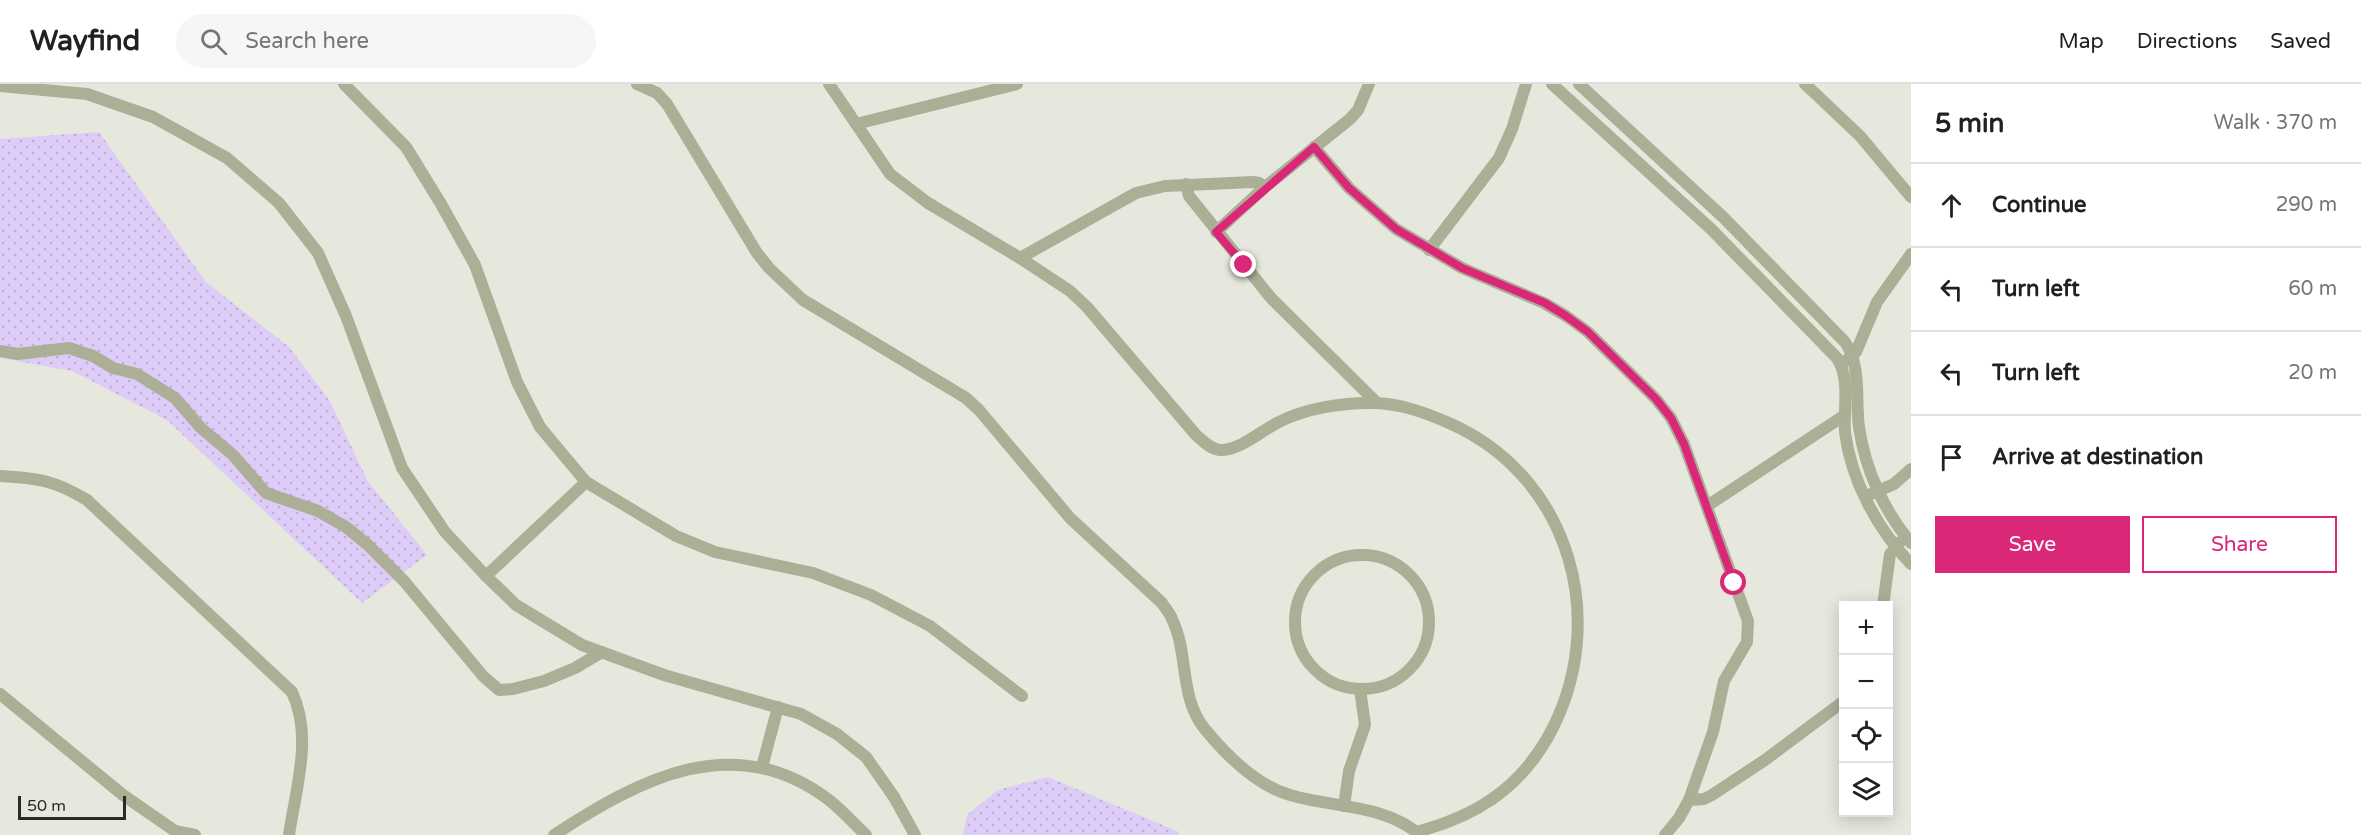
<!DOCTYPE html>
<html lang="en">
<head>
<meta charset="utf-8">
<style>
	:root { --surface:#fff; --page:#f6f6f6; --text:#202124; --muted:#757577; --line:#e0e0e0; --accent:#db2777 }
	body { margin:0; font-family:"Varela Round",sans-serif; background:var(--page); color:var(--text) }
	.controls { position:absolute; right:18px; bottom:18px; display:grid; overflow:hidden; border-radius:0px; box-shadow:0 3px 15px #0003 }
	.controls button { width:54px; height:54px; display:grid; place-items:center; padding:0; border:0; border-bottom:2px solid var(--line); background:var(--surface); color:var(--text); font:30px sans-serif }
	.scale { position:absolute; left:18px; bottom:15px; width:108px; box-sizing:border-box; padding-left:6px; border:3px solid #2a2b27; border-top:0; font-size:16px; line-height:21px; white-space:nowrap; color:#2a2b27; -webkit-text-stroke:4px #e6e8de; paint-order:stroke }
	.stop { position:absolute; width:18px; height:18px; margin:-14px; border:4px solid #db2777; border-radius:50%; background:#fff }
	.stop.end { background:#db2777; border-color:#fff; box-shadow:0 2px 6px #0008 }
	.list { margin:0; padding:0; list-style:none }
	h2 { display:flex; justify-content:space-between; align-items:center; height:78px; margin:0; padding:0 24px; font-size:26px }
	h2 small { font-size:20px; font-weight:400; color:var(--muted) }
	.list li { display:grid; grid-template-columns:39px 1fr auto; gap:18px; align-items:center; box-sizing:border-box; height:84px; padding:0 24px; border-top:2px solid var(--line) }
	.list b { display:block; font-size:22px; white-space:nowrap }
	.list em { font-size:20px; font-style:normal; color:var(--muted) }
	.actions { display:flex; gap:12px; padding:18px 24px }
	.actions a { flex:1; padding:14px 0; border:2px solid var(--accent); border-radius:0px; text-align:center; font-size:21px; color:var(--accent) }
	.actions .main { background:var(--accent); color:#fff }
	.icon { flex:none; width:33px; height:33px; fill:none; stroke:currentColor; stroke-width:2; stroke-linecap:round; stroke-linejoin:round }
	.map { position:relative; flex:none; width:1911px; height:751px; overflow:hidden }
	header { display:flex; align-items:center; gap:36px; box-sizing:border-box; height:84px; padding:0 30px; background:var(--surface); border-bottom:2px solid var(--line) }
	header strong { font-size:28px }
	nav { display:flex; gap:33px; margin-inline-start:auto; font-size:21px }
	.search { width:420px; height:54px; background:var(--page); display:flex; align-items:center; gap:15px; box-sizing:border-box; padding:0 21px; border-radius:33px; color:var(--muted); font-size:22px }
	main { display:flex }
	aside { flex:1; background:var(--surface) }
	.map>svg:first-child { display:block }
	.grass { fill:url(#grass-dots) }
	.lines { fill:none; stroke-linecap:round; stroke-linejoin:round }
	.street { stroke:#aaaf96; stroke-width:12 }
	.route { stroke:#db2777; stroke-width:8 }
</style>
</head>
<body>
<header>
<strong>Wayfind</strong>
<div class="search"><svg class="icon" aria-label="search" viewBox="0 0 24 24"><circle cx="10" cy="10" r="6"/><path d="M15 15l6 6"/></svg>Search here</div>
<nav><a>Map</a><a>Directions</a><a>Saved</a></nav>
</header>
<main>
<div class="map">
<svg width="1911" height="751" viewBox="0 0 1911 751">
	<defs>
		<pattern id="grass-dots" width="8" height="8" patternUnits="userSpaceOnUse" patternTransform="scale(1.5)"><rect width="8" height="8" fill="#deccf8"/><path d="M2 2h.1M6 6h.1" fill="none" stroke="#bfafd5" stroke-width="1.8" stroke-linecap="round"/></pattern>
	</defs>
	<rect width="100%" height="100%" fill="#e6e8de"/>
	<g class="grass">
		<polygon points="99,48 206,198 289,263 330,317 367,396 427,471 362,519 167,336 72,287 0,274 0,55"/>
		<polygon points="1048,693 1177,747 1180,751 963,751 967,731 998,706"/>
	</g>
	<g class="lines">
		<g class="street">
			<polyline points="344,0 406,63 441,120 475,181 517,298 540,343 586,398 676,452 715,468 813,489 871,511 930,542 1022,612"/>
			<path d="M637,0L657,9L667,20L757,169L769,184L803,216L966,314L979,326L1070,434L1162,519C1165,524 1170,529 1172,535C1189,570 1179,612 1204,644C1226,671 1255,701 1290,711C1333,724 1385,720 1420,751"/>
			<path d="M829,0L890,90L928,119L1020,174L1070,207L1087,223L1196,351C1203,357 1212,367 1222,366C1242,365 1262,346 1279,338C1306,324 1345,318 1376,319C1402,320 1426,329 1449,339C1572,393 1611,540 1548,653C1518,706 1474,733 1416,748"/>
			<path d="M1552,0L1711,145L1837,274C1851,296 1843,324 1845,348C1851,396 1877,445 1911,480"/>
			<path d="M1579,0L1724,134L1845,258C1862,283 1855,315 1859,343C1865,385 1884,427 1911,459"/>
			<polyline points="1805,0 1860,52 1911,113"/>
			<polyline points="0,2 87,10 153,33 227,74 279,119 318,169 346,232 402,384 445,448 486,492 516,521 582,561 664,591 801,630 837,650 866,673 894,713 915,751"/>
			<polyline points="856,40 1017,0"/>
			<polyline points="1314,63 1349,104 1396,145 1462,184 1544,219 1566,232 1588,248 1656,315 1671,334 1684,360 1748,537 1747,558 1724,597 1713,648 1689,716"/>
			<polyline points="1186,100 1189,112 1271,214 1377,319"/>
			<polyline points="1216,148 1265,103 1350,35 1358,26 1369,0"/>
			<polyline points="1429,166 1499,74 1512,45 1526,0"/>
			<polyline points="1020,174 1136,109 1165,102 1253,98 1259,99 1265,103"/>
			<polyline points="0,267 18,270 69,264 93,272 113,284 137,290 175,314 201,344 233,371 266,409 318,427 346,443 368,461 404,497 483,592 499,606 513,605 544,597 575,584 602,568"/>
			<polyline points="1847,276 1856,268 1877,218 1911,170"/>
			<path d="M0,392C37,394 54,396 87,416L292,608C313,653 296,703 289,751"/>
			<polyline points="1871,410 1894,400 1911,385"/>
			<polyline points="1707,422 1845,331"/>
			<circle cx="1362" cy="538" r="67"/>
			<polyline points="486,492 586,398"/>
			<polyline points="1883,522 1890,470 1900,458"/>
			<polyline points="0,610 123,711 175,747 195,751"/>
			<polyline points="762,683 778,623"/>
			<polyline points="1344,722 1349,687 1365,641 1360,605"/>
			<path d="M554,751C640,695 734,644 829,716C842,726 854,740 866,751"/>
			<polyline points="1665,751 1679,734 1689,716 1704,715 1712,711 1765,676 1844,617"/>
		</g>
	</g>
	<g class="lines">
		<polyline class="route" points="1244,181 1216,148 1314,63 1349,104 1396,145 1462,184 1545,219 1566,232 1588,248 1656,315 1671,334 1684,360 1734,499"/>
	</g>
</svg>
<div class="controls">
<button>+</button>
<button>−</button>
<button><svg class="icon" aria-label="locate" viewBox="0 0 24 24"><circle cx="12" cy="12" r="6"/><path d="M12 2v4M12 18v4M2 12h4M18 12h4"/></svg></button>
<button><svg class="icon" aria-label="layers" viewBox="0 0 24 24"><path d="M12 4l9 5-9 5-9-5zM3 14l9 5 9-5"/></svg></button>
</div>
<div class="scale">50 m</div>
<div class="stop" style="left:1734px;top:499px"></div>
<div class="stop end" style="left:1244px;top:181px"></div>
</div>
<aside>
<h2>5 min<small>Walk · 370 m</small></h2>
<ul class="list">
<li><svg class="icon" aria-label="ahead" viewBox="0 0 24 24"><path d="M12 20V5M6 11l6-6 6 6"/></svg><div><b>Continue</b></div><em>290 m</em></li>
<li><svg class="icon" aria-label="left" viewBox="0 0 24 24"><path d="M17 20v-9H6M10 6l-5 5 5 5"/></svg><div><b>Turn left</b></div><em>60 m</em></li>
<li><svg class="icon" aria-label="left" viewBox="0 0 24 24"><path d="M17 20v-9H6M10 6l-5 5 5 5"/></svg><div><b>Turn left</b></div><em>20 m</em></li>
<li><svg class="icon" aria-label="arrive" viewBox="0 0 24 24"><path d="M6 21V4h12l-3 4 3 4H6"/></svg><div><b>Arrive at destination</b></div></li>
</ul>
<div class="actions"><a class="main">Save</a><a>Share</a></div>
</aside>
</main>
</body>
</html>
